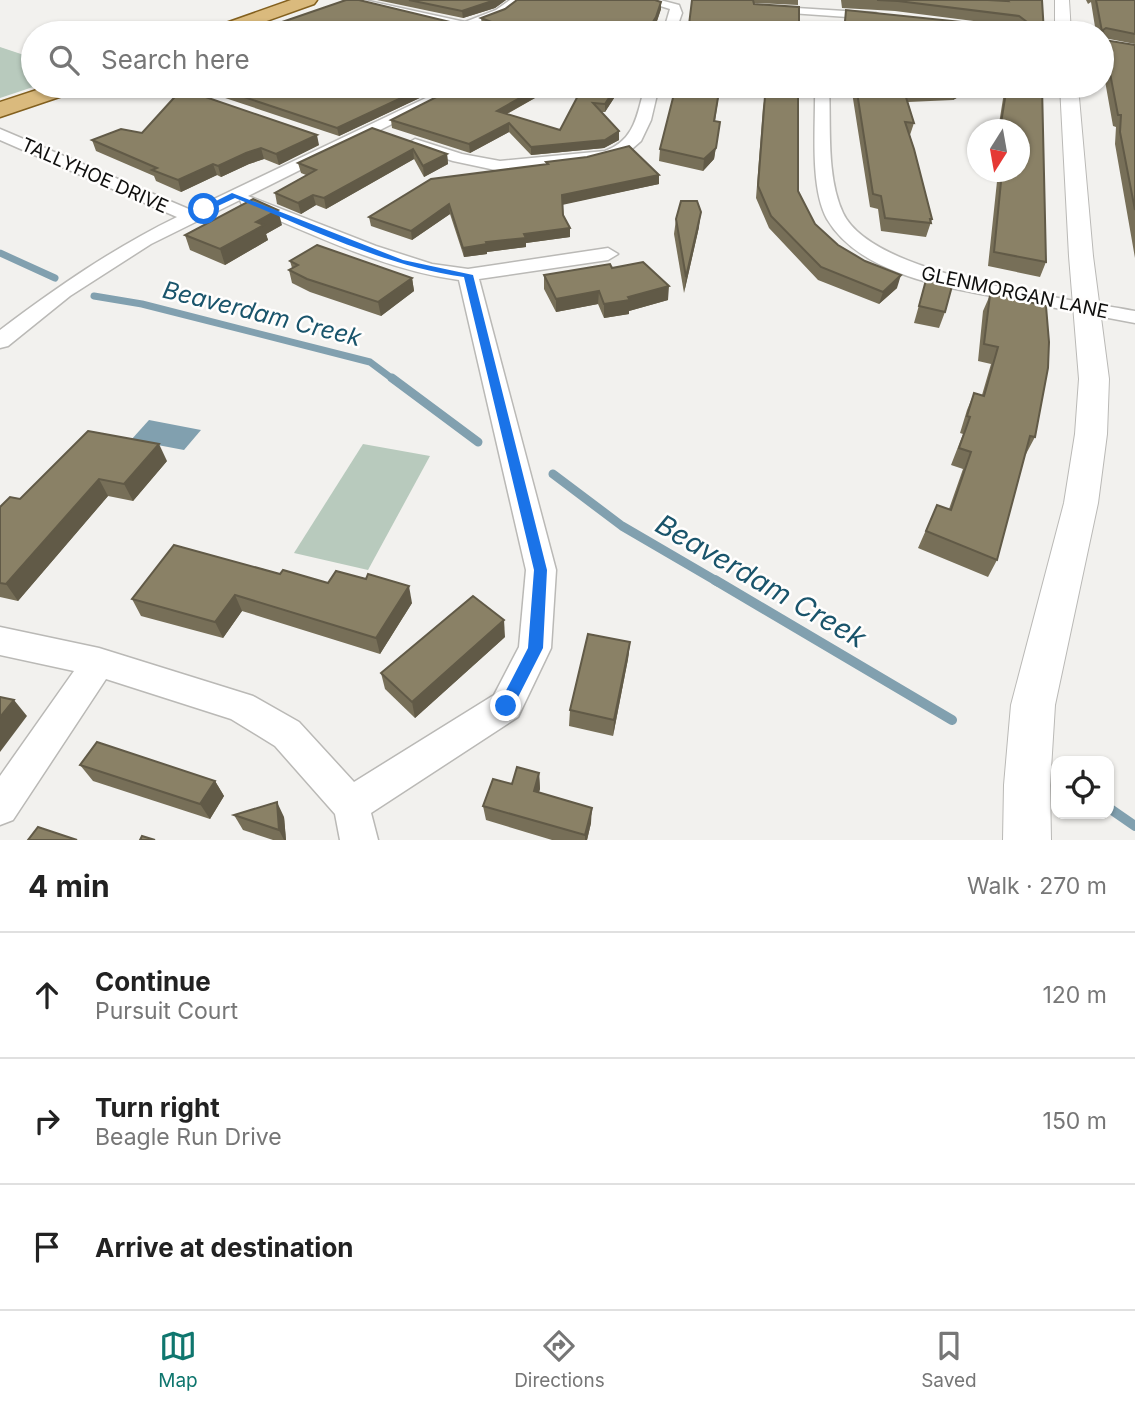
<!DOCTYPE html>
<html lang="en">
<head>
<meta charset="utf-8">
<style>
	:root { --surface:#fff; --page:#f6f6f6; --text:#222; --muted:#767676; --line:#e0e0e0; --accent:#0f766e }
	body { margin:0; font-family:Inter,sans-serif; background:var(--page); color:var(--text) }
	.controls { position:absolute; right:21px; bottom:21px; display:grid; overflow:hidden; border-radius:14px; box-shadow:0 2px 5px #0004 }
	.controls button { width:63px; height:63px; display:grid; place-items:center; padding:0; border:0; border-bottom:2px solid var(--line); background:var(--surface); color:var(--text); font:35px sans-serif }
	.compass { position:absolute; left:967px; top:119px; width:63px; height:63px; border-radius:50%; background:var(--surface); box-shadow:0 2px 5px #0004; rotate:191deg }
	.stop { position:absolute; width:21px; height:21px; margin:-16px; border:5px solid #1a73e8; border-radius:50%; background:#fff }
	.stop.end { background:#1a73e8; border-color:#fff; box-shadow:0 2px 7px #0008 }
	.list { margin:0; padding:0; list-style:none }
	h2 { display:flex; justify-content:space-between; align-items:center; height:91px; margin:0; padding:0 28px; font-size:30px }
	h2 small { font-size:23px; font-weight:400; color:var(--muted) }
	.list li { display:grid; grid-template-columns:46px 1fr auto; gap:21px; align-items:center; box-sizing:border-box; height:126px; padding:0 28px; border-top:2px solid var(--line) }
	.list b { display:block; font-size:26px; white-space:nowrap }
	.list p { margin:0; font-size:23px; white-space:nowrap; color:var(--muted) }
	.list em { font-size:23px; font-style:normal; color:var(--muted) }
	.icon { flex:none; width:38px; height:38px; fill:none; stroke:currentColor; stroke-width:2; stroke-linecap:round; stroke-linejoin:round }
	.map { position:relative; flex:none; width:1135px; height:840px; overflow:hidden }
	.search { position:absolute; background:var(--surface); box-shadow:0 2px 5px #0004; left:21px; right:21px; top:21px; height:77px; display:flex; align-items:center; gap:18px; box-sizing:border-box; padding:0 24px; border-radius:38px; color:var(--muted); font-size:26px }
	.sheet { height:469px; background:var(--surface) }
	nav { display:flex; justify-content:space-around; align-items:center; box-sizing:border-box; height:98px; border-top:2px solid var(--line); background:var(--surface); font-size:19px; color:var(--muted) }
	nav a { display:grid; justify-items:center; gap:4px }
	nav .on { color:var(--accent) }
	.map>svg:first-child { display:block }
	.green { fill:#b8cabd }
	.water { fill:#81a0af }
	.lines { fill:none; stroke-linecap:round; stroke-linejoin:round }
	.stream-far2 { stroke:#81a0af; stroke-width:7 }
	.stream-far1 { stroke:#81a0af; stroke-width:9 }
	.stream { stroke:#81a0af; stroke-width:10 }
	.minor-casing { stroke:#bab9b6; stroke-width:3 }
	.tertiary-casing { stroke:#bab9b6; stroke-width:2 }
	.primary-casing { stroke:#83601e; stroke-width:3 }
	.minor { fill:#fff; fill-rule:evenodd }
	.tertiary { fill:#fff; fill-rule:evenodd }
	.primary { fill:#daba7d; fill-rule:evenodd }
	.wall { fill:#776f58; fill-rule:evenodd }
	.shaded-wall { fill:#615a47 }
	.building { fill:#8a8166; stroke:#615a47; stroke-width:2 }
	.route { fill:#1a73e8 }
	.labels { text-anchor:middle; stroke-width:5; stroke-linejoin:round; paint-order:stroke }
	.far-street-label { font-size:19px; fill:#0f0f0e; stroke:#fffefd }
	.water-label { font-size:24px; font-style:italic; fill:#19546b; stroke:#fffefd }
	.near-water-label { font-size:28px; font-style:italic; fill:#19546b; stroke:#fffefd }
</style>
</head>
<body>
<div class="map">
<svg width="1135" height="840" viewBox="0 0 1135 840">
	<rect width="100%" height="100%" fill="#f2f1ee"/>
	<g class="green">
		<polygon points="0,47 33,58 33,86 36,86 0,98"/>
		<polygon points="363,444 430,456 368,570 294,553"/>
	</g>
	<polygon class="water" points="149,420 201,430 184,450 131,440"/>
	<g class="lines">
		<g class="stream-far2">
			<polyline points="0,253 55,278"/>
			<polyline points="94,296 142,304 370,362 394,380"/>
		</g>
		<g class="stream-far1">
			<polyline points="392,378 478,442"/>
			<polyline points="553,474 622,526 718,582"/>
		</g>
		<g class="stream">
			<polyline points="715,580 952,720"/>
			<polyline points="1109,808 1135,826"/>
		</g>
		<g class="minor-casing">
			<g id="minor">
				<polygon points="343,0 364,0 465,22 496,10 510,0 524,0 504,14 475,25 493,33 476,33"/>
				<polygon points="641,0 660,0 679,5 682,13 675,33 663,33 670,9"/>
				<polygon points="765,6 876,13 882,16 876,19 761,11 759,9"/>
				<path d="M451,86H468L248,196L376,246L432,264L468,269L608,248L618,254L608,260L479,279L556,570L551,648L518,717L371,813L378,840H340L335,814L275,746L231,719L106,679L13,820L0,825V776L74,671L0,655V627L99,648L253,696L299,722L354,782L494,695L519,647L526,570L459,280C383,270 312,233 242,205L240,200L151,244L70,296L8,346L0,348V330C56,288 113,248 177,217L0,140V129L191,210Z"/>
				<path d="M645,86H659L651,120L641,141L625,155L607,161L500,171L453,161L409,147L407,144L415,139L462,154L500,161L605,151C635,140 637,115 645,86Z"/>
				<path d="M815,86H829C831,126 826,176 843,213C873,277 1068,298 1135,311V323C1098,316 1061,309 1024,302C962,290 862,279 827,219C809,186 816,123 815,86Z"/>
			</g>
		</g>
		<g class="tertiary-casing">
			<g id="tertiary">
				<polygon points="1055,0 1069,0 1071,33 1055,33"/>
				<polygon points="1060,86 1078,86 1093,256 1109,379 1107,434 1098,503 1055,705 1050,785 1051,840 1003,840 1004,785 1011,705 1064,503 1075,434 1079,379 1069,256"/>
			</g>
		</g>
		<g class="primary-casing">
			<g id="primary">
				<polygon points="291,0 317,0 314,4 233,33 206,33 209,29"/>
				<polygon points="49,86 80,86 77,91 0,117 0,102"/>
			</g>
		</g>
		<use href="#minor" class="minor"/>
		<use href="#tertiary" class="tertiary"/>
		<use href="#primary" class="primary"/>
	</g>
	<g class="wall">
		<polygon points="346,0 359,0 475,28 489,28 482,25 481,18 505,9 517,0 655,0 661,2 661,9 656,24 650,33 250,33"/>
		<polygon points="377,0 506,0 495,8 463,18"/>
		<polygon points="692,0 798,0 798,5"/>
		<polygon points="841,0 1042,0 1044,33 843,33 846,10 991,25 1005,25 895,11 842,8"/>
		<polygon points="1086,0 1135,0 1135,44 1104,38 1104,40 1135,45 1135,258 1115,144 1116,127 1113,126 1102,64 1102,33 1096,33 1091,2 1088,4"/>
		<polygon points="195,86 445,86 339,136 195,88"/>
		<path d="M458,86H629L624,96L616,95L605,112H601L619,131V140L604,148L531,155L509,132L470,153L392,128L391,120ZM549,92L577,98L560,130L507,114L542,94Z"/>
		<polygon points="676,86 727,86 726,94 719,94 715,121 720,122 714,159 703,171 659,161 660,149"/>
		<polygon points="767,86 798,86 798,191 815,224 838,245 897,288 879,304 818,280 769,228 756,198 763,107 765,96 767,96"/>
		<polygon points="851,86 978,86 953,100 908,102 914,123 910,135 932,219 926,237 881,231 878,209 870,207"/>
		<polygon points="1005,86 1042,86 1046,262 1040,277 988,266 998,172 1019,172 1019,130 998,130"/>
		<polygon points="372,128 447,154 448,164 424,177 414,159 326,209 316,205 301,214 277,204 275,193 306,175 301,173 298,163"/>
		<polygon points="142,133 319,145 279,165 264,159 249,164 221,177 217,175 181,192 156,181 154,176 96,151 92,140"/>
		<polygon points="546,162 659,184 563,204 563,215 570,228 570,237 526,243 526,247 487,252 487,254 464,257 450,214 412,240 371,226 369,217 546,165"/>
		<polygon points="676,219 699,227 684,293 674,234"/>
		<polygon points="282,225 266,234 268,240 225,265 190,250 185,235"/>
		<polygon points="290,261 412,278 414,291 381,316 310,292 292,283 289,270 292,268"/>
		<polygon points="612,268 668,300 629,311 629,314 604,318 598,304 556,312 544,289 544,275"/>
		<polygon points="926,280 945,312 939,328 914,323"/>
		<polygon points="990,295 1035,437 1026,454 1025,454 997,560 988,577 918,548 937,505 949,509 963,469 951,465 963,434 960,433 967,410 974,393 982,395 991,364 978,361 983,311"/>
		<polygon points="167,461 133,501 108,496 18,601 0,597 0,507 20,499"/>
		<polygon points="280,574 328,583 412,603 380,654 242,611 223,638 141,616 132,599"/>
		<polygon points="505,637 415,718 385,689 381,673"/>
		<polygon points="630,642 628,659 613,736 569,726 570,710"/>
		<polygon points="80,765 215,781 224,796 210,819 93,781"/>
		<polygon points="539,773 540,789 538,793 591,823 587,840 552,840 486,820 483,806 512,784"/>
		<polygon points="234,815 284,817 286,840 273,840 243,830"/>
	</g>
	<g class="shaded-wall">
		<polygon points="495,0 506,0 495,8 463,18 462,11"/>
		<polygon points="661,2 661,9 656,24 650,33 646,33"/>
		<polygon points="427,86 445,86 339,136 337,128"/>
		<polygon points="541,86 549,86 549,92 542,94 497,119 497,111"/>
		<polygon points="625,86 629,86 624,96 624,88"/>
		<polygon points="961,86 978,86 953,100 956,89"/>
		<polygon points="616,87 616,95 605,112 605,104"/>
		<polygon points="720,122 714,159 703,171 704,159"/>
		<polygon points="509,123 509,132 470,153 469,144"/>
		<polygon points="619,131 619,140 604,148 531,155 531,147"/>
		<polygon points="317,135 319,145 279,165 276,154"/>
		<polygon points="261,148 264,159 249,164 221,177 218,166 246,153"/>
		<polygon points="413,149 414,159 326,209 324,198"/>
		<polygon points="447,154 448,164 424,177 423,166"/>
		<polygon points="213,164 217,175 181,192 178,180"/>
		<polygon points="659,175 659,184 562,205 562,195"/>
		<polygon points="313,195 316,205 301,214 298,203"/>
		<polygon points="449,204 450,214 412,240 411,231"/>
		<polygon points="278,210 282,225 266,234 268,240 225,265 220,249 256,222"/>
		<polygon points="701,212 699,227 684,293 686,277"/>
		<polygon points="570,228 570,237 526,243 526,247 487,252 487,254 464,257 463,248 524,234"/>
		<polygon points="901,275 897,288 879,304 883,292"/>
		<polygon points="412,278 414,291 381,316 378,302"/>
		<polygon points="669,286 668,300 629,311 629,314 604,318 604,304"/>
		<polygon points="599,291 598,304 556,312 556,299"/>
		<polygon points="159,444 167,461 133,501 124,484"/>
		<polygon points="99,479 108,496 18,601 6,584"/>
		<polygon points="409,586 412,603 380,654 376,638"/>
		<polygon points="235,595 242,611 223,638 215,622"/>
		<polygon points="504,620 505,637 415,718 412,702"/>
		<polygon points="630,642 628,659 613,736 614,720"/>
		<polygon points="14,700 27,716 0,752 0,717"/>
		<polygon points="539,773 540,789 535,806 534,791"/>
		<polygon points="215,781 224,796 210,819 200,804"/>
		<polygon points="277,802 284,817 286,840 284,840 279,830"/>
		<polygon points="592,808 591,823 587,840 585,840 585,835"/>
	</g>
	<g class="building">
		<polygon points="346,0 359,0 475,28 493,28 494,23 481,18 505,9 517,0 655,0 661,2 656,17 646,33 250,33"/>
		<polygon points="409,0 495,0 462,11"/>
		<polygon points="692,0 753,0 754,4 799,7 799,33 688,33"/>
		<polygon points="877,0 988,0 1008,1 1007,0 1042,0 1044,33 844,33 846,10 991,25 1025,25 1027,22 1019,16 898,1"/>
		<polygon points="1096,0 1135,0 1135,34 1106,28 1103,30 1104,40 1135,45 1135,210 1120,132 1121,115 1118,115"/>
		<polygon points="211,86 427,86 337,128"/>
		<polygon points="458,86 541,86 497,111 560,130 581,90 558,86 625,86 624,88 616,87 605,104 593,103 619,131 605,140 531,147 509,123 469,144 391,120"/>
		<polygon points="676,86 720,86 714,121 720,122 716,148 704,159 660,149"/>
		<polygon points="768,86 798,86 798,191 815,224 838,245 865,261 901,275 883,292 821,267 771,216 758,186 765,96 769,96"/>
		<polygon points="856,86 961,86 956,89 904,91 914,123 905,122 914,149 932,219 930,219 931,223 885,218 881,196 873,194"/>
		<polygon points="1007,86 1042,86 1046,262 994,252 1002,172 1019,172 1019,130 1004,130 1004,124 1001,123"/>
		<polygon points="182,89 317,135 276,154 261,148 246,153 218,166 213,164 178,180 152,170 157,168 92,140 121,129 142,133"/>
		<polygon points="372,128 447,154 423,166 413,149 324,198 313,195 298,203 275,193 316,170 298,163"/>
		<polygon points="629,146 659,175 562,195 563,215 570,228 524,234 526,238 486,242 487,244 463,248 449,204 411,231 369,217 431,179 548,164 546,162 587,157"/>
		<polygon points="253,199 278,210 256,222 264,225 220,249 185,235"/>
		<polygon points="681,201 697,201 701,212 686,277 676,219"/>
		<polygon points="317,245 412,278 378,302 307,279 289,270 298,265 290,261"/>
		<polygon points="643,262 669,286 628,297 630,300 604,304 599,291 556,299 544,275 610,264 612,268"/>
		<polygon points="926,280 952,286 945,312 919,306"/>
		<polygon points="992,294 1046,306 1049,342 1048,368 1035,437 1030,436 997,560 926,531 937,505 951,510 971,452 959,448 970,417 967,416 974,393 984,396 998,347 984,344 990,295"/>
		<polygon points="88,431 159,444 124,484 99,479 6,584 0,583 0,507 10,497 20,499"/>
		<polygon points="174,545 280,574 283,570 328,583 336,571 366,579 368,574 409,586 376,638 235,595 215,622 132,599"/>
		<polygon points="473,596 504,620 412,702 381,673"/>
		<polygon points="588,634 630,642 614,720 570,710"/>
		<polygon points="0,697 14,700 0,717"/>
		<polygon points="97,742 215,781 200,804 80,765"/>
		<polygon points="517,767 539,773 534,791 592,808 585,835 483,806 493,779 512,784"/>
		<polygon points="277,802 279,830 234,815"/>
		<polygon points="38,827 77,840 28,840"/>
		<polygon points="142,836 155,840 140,840"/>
	</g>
	<path class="route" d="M232,193L403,260L473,275L547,570L543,648L511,711H500L498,706L528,648L534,570L464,277C384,266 309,228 235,198L207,211L200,209Z"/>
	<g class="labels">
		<g class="far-street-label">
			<text transform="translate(95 175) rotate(24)" y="7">TALLYHOE DRIVE</text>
			<text transform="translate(1015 292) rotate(12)" y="7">GLENMORGAN LANE</text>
		</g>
		<g class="water-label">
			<text transform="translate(262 314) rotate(14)" y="8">Beaverdam Creek</text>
		</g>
		<g class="near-water-label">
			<text transform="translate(761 581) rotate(30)" y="10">Beaverdam Creek</text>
		</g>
	</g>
</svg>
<div class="controls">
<button><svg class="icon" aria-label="locate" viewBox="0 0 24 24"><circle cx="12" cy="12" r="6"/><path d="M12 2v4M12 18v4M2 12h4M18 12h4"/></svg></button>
</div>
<svg class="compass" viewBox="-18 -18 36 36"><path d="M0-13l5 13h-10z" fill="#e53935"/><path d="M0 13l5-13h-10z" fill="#767676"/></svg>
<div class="stop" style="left:204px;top:209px"></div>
<div class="stop end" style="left:506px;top:706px"></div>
<div class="search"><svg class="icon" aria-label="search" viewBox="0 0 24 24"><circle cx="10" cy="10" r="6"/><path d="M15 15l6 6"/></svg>Search here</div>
</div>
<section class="sheet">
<h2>4 min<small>Walk · 270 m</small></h2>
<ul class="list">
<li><svg class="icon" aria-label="ahead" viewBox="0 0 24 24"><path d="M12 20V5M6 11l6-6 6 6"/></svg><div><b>Continue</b><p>Pursuit Court</p></div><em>120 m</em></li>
<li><svg class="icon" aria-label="right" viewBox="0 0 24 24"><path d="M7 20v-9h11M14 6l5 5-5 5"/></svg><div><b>Turn right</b><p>Beagle Run Drive</p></div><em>150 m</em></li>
<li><svg class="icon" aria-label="arrive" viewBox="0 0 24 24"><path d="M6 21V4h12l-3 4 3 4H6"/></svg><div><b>Arrive at destination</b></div></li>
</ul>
</section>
<nav>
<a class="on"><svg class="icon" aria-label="map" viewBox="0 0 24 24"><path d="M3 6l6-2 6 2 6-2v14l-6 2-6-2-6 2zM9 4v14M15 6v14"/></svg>Map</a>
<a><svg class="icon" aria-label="directions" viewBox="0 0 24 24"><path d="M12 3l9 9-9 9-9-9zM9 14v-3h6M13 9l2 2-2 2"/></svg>Directions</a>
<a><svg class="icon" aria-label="saved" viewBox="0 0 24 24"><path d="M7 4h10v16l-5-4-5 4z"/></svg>Saved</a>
</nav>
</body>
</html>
